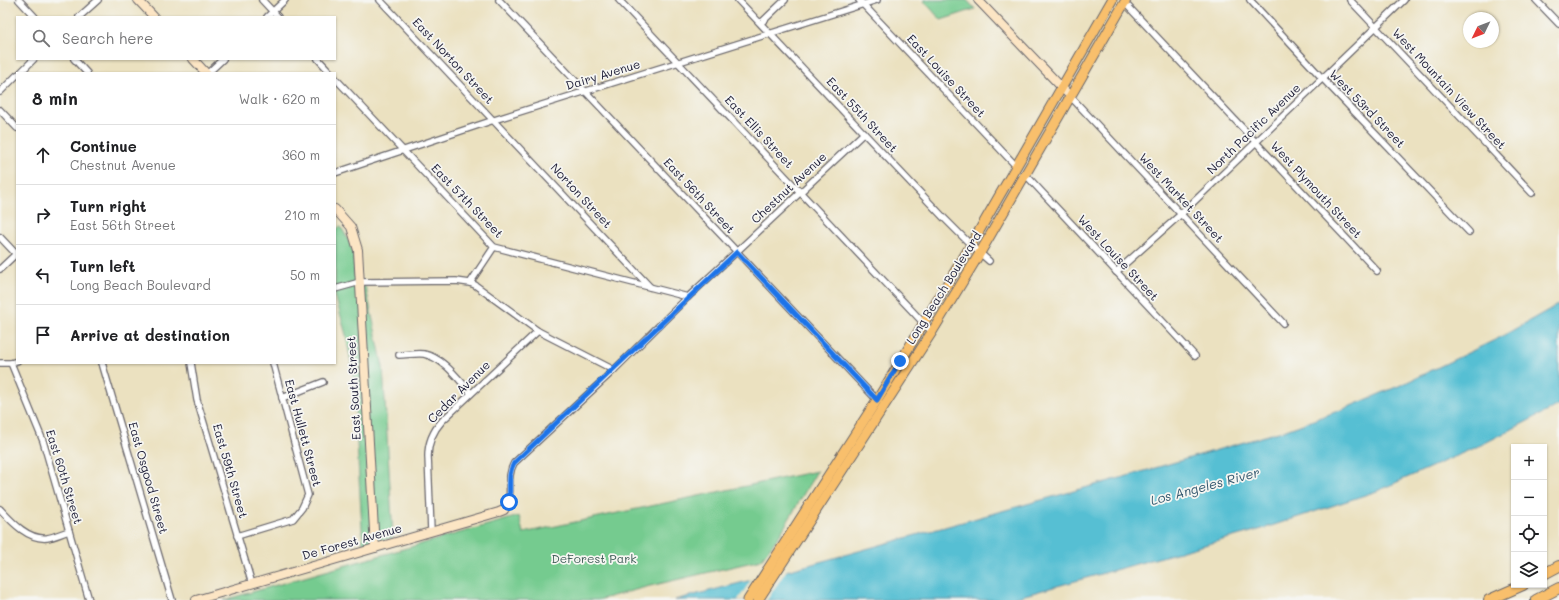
<!DOCTYPE html>
<html lang="en">
<head>
<meta charset="utf-8">
<style>
	:root { --surface:#fff; --page:#f2f2f2; --text:#202124; --muted:#757577; --line:#e0e0e0 }
	body { margin:0; font-family:Mali,sans-serif; background:var(--page); color:var(--text) }
	.controls { position:absolute; right:12px; bottom:12px; display:grid; overflow:hidden; border-radius:0px; box-shadow:0 1px 3px #0004 }
	.controls button { width:36px; height:36px; display:grid; place-items:center; padding:0; border:0; border-bottom:1px solid var(--line); background:var(--surface); color:var(--text); font:20px sans-serif }
	.compass { position:absolute; left:1463px; top:12px; width:36px; height:36px; border-radius:50%; background:var(--surface); box-shadow:0 1px 3px #0004; rotate:227deg }
	.stop { position:absolute; width:12px; height:12px; margin:-9px; border:3px solid #1a73e8; border-radius:50%; background:#fff }
	.stop.end { background:#1a73e8; border-color:#fff; box-shadow:0 1px 4px #0008 }
	.list { margin:0; padding:0; list-style:none }
	h2 { display:flex; justify-content:space-between; align-items:center; height:52px; margin:0; padding:0 16px; font-size:17px }
	h2 small { font-size:13px; font-weight:400; color:var(--muted) }
	.list li { display:grid; grid-template-columns:26px 1fr auto; gap:12px; align-items:center; box-sizing:border-box; height:60px; padding:0 16px; border-top:1px solid var(--line) }
	.list b { display:block; font-size:15px; white-space:nowrap }
	.list p { margin:0; font-size:13px; white-space:nowrap; color:var(--muted) }
	.list em { font-size:13px; font-style:normal; color:var(--muted) }
	.icon { flex:none; width:22px; height:22px; fill:none; stroke:currentColor; stroke-width:2; stroke-linecap:round; stroke-linejoin:round }
	.map { position:relative; flex:none; width:1559px; height:600px; overflow:hidden }
	.search { position:absolute; background:var(--surface); box-shadow:0 1px 3px #0004; left:16px; top:16px; width:320px; height:44px; display:flex; align-items:center; gap:10px; box-sizing:border-box; padding:0 14px; border-radius:0px; color:var(--muted); font-size:15px }
	.panel { position:absolute; background:var(--surface); box-shadow:0 1px 3px #0004; left:16px; top:72px; width:320px; height:292px; border-radius:0px }
	.map>svg:first-child { display:block }
	.green { fill:#74cb8f; stroke:#4b7665 }
	.water { fill:#56bfd3; stroke:#3c7087 }
	.pier { fill:#ebe1c0 }
	.lines { fill:none; stroke-linecap:round; stroke-linejoin:round }
	.street-casing { stroke:#68656a; stroke-width:8 }
	.secondary-casing { stroke:#68656a; stroke-width:10 }
	.primary-casing { stroke:#68656a; stroke-width:11 }
	.highway-casing { stroke:#68656a; stroke-width:12 }
	.street { stroke:#fff; stroke-width:5.5 }
	.secondary { stroke:#fce5c4; stroke-width:8 }
	.primary { stroke:#f8bf6c; stroke-width:9 }
	.highway { stroke:#f8bf6c; stroke-width:10 }
	.route { stroke:#1a73e8; stroke-width:5 }
	.labels { text-anchor:middle; stroke-width:3.5; stroke-linejoin:round; paint-order:stroke }
	.street-label { font-size:12px; fill:#22223b; stroke:#f6f6f2 }
	.park-label { font-size:12px; fill:#3f5d58; stroke:#f6f6f2 }
	.water-label { font-size:13px; font-style:italic; fill:#345970; stroke:#f6f6f2 }
</style>
</head>
<body>
<div class="map">
<svg width="1559" height="600" viewBox="0 0 1559 600">
	<rect width="100%" height="100%" fill="#f6f6f2"/>
	<filter id="ink" filterUnits="userSpaceOnUse"><feTurbulence type="fractalNoise" baseFrequency=".025" numOctaves="2"/><feDisplacementMap in="SourceGraphic" scale="8" xChannelSelector="R" yChannelSelector="G"/><feConvolveMatrix kernelMatrix="1 2 1 2 8 2 1 2 1" color-interpolation-filters="sRGB"/></filter>
	<filter id="wash" filterUnits="userSpaceOnUse"><feTurbulence type="fractalNoise" baseFrequency=".012" numOctaves="4" result="noise"/><feDisplacementMap in="SourceGraphic" scale="16" xChannelSelector="R" yChannelSelector="G"/><feGaussianBlur stdDeviation="0.9" result="paint"/><feColorMatrix in="noise" values="0 0 0 0 0 0 0 0 0 0 0 0 0 0 0 0 0 1.4 0 .05"/><feComposite in="paint" operator="in"/></filter>
	<g filter="url(#wash)">
		<rect width="100%" height="100%" fill="#ebe1c0"/>
		<g class="green">
			<polygon points="923,0 967,0 975,9 941,20"/>
			<path d="M340,226C352,243 355,255 354,276L366,288L383,367L393,537L363,546L353,374L346,335L335,295V231Z"/>
			<polygon points="817,471 781,533 761,560 650,586 598,600 224,600 519,516 523,533"/>
		</g>
		<polygon class="water" points="1559,304 1559,405 1483,444 1377,491 1262,529 1007,600 675,600 805,566 1131,475 1289,429 1346,408 1401,385 1499,338"/>
		<polygon class="pier" points="788,568 767,600 738,600 753,577"/>
	</g>
	<g filter="url(#ink)">
		<g class="lines">
			<g class="street-casing">
				<g id="street">
					<polyline points="19,0 35,17"/>
					<polyline points="262,0 278,17"/>
					<polyline points="380,0 650,287"/>
					<polyline points="499,0 878,401"/>
					<polyline points="619,0 932,332"/>
					<polyline points="738,0 944,218 971,245 989,261"/>
					<polyline points="859,0 1017,167"/>
					<polyline points="1250,0 1323,79 1469,232"/>
					<polyline points="1350,0 1532,193"/>
					<polyline points="1536,0 1559,24"/>
					<polyline points="1124,2 1377,271"/>
					<polyline points="79,17 98,0"/>
					<polyline points="267,17 285,0"/>
					<polyline points="761,23 785,0"/>
					<polyline points="74,59 87,73"/>
					<polyline points="318,59 331,73"/>
					<polyline points="20,73 34,59"/>
					<polyline points="208,73 223,59"/>
					<polyline points="335,78 494,247 688,297"/>
					<polyline points="0,92 17,75"/>
					<polyline points="1070,96 1283,323"/>
					<polyline points="0,110 17,128"/>
					<polyline points="335,173 494,120 877,0"/>
					<polyline points="1025,174 1195,356"/>
					<polyline points="0,237 17,255"/>
					<polyline points="0,269 17,253"/>
					<polyline points="1116,272 1180,215 1404,0"/>
					<polyline points="470,283 494,247"/>
					<polyline points="335,289 360,282 456,281 470,283 475,285 538,331 614,370"/>
					<path d="M399,355C407,355 416,353 424,354C444,358 458,379 471,393"/>
					<polyline points="0,363 11,363 17,361"/>
					<polyline points="11,363 43,441 89,600"/>
					<polyline points="102,363 172,600"/>
					<polyline points="191,363 197,400 252,584"/>
					<polyline points="282,398 323,382"/>
					<path d="M509,502C511,488 507,475 514,463L614,370L688,297L864,133"/>
					<path d="M0,509C12,522 28,540 47,538C54,537 62,533 69,531"/>
					<path d="M431,531L428,456C428,442 433,431 442,421L538,331"/>
					<polyline points="237,536 293,519 302,508 308,495 273,363"/>
				</g>
			</g>
			<g class="secondary-casing">
				<g id="secondary">
					<polyline points="138,0 154,17"/>
					<polyline points="978,0 1070,96"/>
					<polyline points="193,59 206,73"/>
					<polyline points="335,209 351,227 358,250 375,548"/>
					<polyline points="196,600 499,512 504,510 509,502"/>
				</g>
			</g>
			<g class="primary-casing">
				<g id="primary">
					<polyline points="748,600 877,400 971,245 1112,0"/>
					<polyline points="758,600 932,332 980,253 1126,0"/>
				</g>
			</g>
			<g class="highway-casing">
				<g id="highway">
					<polyline points="1544,574 1559,566"/>
					<polyline points="1489,600 1523,585"/>
					<polyline points="1536,600 1559,588"/>
				</g>
			</g>
			<use href="#street" class="street"/>
			<use href="#secondary" class="secondary"/>
			<use href="#primary" class="primary"/>
			<use href="#highway" class="highway"/>
		</g>
	</g>
	<g class="lines" filter="url(#ink)">
		<path class="route" d="M509,502C511,488 507,475 514,463L737,252L877,400L900,361"/>
	</g>
	<g class="labels">
		<g class="street-label">
			<text transform="translate(453 61) rotate(47)" y="4">East Norton Street</text>
			<text transform="translate(603 75) rotate(-17)" y="4">Dairy Avenue</text>
			<text transform="translate(946 76) rotate(47)" y="4">East Louise Street</text>
			<text transform="translate(1449 89) rotate(47)" y="4">West Mountain View Street</text>
			<text transform="translate(1367 109) rotate(46)" y="4">West 53rd Street</text>
			<text transform="translate(862 115) rotate(47)" y="4">East 55th Street</text>
			<text transform="translate(1254 129) rotate(-44)" y="4">North Pacific Avenue</text>
			<text transform="translate(759 132) rotate(47)" y="4">East Ellis Street</text>
			<text transform="translate(789 188) rotate(-43)" y="4">Chestnut Avenue</text>
			<text transform="translate(1316 190) rotate(47)" y="4">West Plymouth Street</text>
			<text transform="translate(581 196) rotate(47)" y="4">Norton Street</text>
			<text transform="translate(699 196) rotate(47)" y="4">East 56th Street</text>
			<text transform="translate(1181 198) rotate(47)" y="4">West Market Street</text>
			<text transform="translate(467 201) rotate(46)" y="4">East 57th Street</text>
			<text transform="translate(1118 258) rotate(47)" y="4">West Louise Street</text>
			<text transform="translate(944 288) rotate(-58)" y="4">Long Beach Boulevard</text>
			<text transform="translate(354 388) rotate(-93)" y="4">East South Street</text>
			<text transform="translate(459 392) rotate(-45)" y="4">Cedar Avenue</text>
			<text transform="translate(303 433) rotate(75)" y="4">East Hullett Street</text>
			<text transform="translate(230 471) rotate(74)" y="4">East 59th Street</text>
			<text transform="translate(64 477) rotate(73)" y="4">East 60th Street</text>
			<text transform="translate(148 478) rotate(74)" y="4">East Osgood Street</text>
			<text transform="translate(352 542) rotate(-16)" y="4">De Forest Avenue</text>
		</g>
		<g class="park-label">
			<text x="594" y="563">DeForest Park</text>
		</g>
		<g class="water-label">
			<text transform="translate(1205 486) rotate(-15)" y="5">Los Angeles River</text>
		</g>
	</g>
</svg>
<div class="controls">
<button>+</button>
<button>−</button>
<button><svg class="icon" aria-label="locate" viewBox="0 0 24 24"><circle cx="12" cy="12" r="6"/><path d="M12 2v4M12 18v4M2 12h4M18 12h4"/></svg></button>
<button><svg class="icon" aria-label="layers" viewBox="0 0 24 24"><path d="M12 4l9 5-9 5-9-5zM3 14l9 5 9-5"/></svg></button>
</div>
<svg class="compass" viewBox="-18 -18 36 36"><path d="M0-13l5 13h-10z" fill="#e53935"/><path d="M0 13l5-13h-10z" fill="#757577"/></svg>
<div class="stop" style="left:509px;top:502px"></div>
<div class="stop end" style="left:900px;top:361px"></div>
<div class="search"><svg class="icon" aria-label="search" viewBox="0 0 24 24"><circle cx="10" cy="10" r="6"/><path d="M15 15l6 6"/></svg>Search here</div>
<section class="panel">
<h2>8 min<small>Walk · 620 m</small></h2>
<ul class="list">
<li><svg class="icon" aria-label="ahead" viewBox="0 0 24 24"><path d="M12 20V5M6 11l6-6 6 6"/></svg><div><b>Continue</b><p>Chestnut Avenue</p></div><em>360 m</em></li>
<li><svg class="icon" aria-label="right" viewBox="0 0 24 24"><path d="M7 20v-9h11M14 6l5 5-5 5"/></svg><div><b>Turn right</b><p>East 56th Street</p></div><em>210 m</em></li>
<li><svg class="icon" aria-label="left" viewBox="0 0 24 24"><path d="M17 20v-9H6M10 6l-5 5 5 5"/></svg><div><b>Turn left</b><p>Long Beach Boulevard</p></div><em>50 m</em></li>
<li><svg class="icon" aria-label="arrive" viewBox="0 0 24 24"><path d="M6 21V4h12l-3 4 3 4H6"/></svg><div><b>Arrive at destination</b></div></li>
</ul>
</section>
</div>
</body>
</html>
